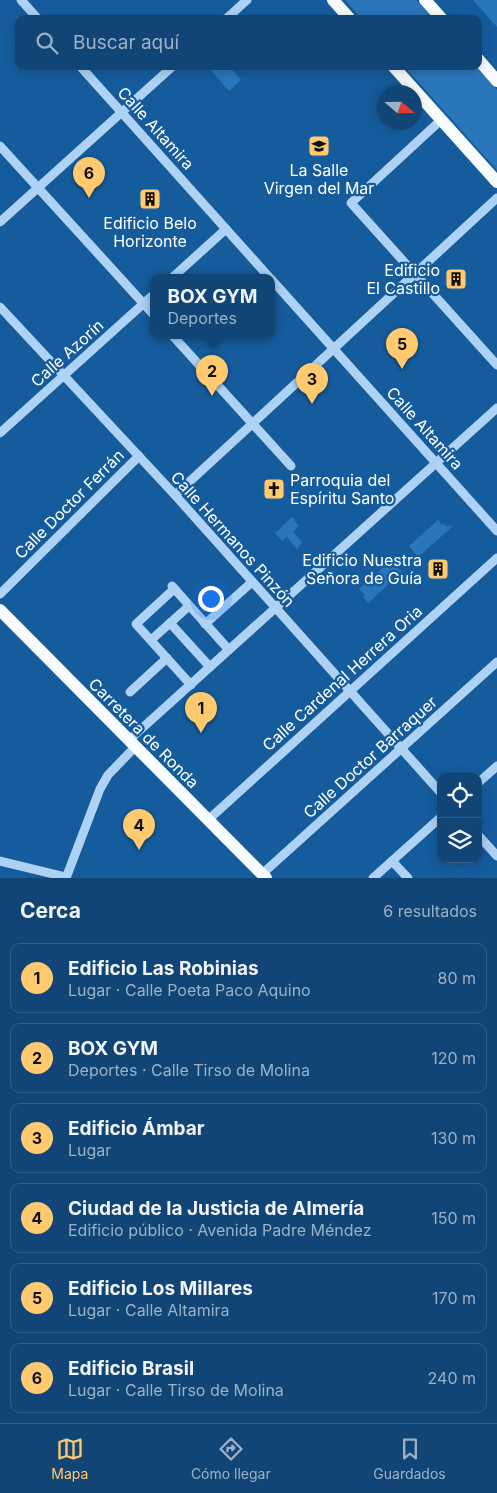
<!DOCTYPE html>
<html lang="es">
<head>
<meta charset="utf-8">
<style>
	:root { --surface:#104576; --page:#194c7b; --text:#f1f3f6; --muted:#9cb1c5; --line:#305d88; --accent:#ffca6f }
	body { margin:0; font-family:Inter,sans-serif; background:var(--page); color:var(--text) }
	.controls { position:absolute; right:15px; bottom:15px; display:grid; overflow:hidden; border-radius:10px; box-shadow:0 2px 12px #0003 }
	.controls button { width:45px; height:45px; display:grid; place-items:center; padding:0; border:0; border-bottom:1px solid var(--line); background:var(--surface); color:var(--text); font:25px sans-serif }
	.compass { position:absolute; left:377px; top:85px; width:45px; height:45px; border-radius:50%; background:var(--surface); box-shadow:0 2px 12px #0003; rotate:110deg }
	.you { position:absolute; left:210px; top:598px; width:18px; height:18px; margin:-12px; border:4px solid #fff; border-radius:50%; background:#1a73e8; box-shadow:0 0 0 8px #1a73e833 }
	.badge { display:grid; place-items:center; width:32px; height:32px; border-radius:50%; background:var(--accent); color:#111; font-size:16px; font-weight:700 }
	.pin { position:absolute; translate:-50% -41px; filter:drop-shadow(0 1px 2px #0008) }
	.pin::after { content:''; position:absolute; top:26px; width:18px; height:15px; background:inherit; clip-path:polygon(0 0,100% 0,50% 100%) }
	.popup { position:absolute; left:150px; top:274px; width:125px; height:65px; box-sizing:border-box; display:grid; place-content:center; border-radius:10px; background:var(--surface); filter:drop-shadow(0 1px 4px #0005); font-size:16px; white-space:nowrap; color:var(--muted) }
	.popup b { font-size:19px; color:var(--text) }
	.popup::after { content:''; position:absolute; left:50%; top:100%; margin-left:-10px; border:10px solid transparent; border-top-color:var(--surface) }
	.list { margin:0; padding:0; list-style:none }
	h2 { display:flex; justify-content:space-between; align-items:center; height:65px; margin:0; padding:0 20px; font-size:21px }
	h2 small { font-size:16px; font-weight:400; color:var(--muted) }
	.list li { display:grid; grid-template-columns:32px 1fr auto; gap:15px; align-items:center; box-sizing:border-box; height:70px; margin:0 10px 10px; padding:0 10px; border:1px solid var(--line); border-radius:10px }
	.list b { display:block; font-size:19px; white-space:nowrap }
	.list p { margin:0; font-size:16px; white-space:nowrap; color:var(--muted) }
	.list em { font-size:16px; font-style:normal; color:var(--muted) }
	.icon { flex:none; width:28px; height:28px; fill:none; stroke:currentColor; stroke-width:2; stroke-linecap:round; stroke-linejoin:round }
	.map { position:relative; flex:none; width:497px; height:878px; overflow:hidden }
	.search { position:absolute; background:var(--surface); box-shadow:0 2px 12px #0003; left:15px; right:15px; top:15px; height:55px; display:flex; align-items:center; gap:12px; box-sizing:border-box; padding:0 18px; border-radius:10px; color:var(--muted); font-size:19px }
	.sheet { height:545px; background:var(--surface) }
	nav { display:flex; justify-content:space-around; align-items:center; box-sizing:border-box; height:70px; border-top:1px solid var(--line); background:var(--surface); font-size:14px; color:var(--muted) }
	nav a { display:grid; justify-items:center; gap:2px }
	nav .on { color:var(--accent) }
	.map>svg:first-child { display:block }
	.green { fill:#2976bb }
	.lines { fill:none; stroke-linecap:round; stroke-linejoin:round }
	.minor { stroke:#add2f3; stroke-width:9 }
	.major { stroke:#f9fcff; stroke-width:12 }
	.labels { text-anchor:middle; stroke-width:4.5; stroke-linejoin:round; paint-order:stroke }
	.street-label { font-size:16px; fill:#fff; stroke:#155c9d }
	.poi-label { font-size:16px; fill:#fff; stroke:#155c9d }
</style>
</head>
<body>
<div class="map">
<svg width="497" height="878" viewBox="0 0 497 878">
	<rect width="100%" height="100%" fill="#155c9d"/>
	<g class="green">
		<polygon points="345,0 416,0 433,19 362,19"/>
		<polygon points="473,0 497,0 497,27"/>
		<polygon points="229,66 241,80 229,91 208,67"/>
		<polygon points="404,66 476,66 497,90 497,170"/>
		<polygon points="292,517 299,526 293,532 302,542 297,549 287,537 282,541 275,533"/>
		<polygon points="438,520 442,525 444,524 447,527 450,525 452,527 418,557 409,546"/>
		<polygon points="389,562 393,566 395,565 402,572 368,603 363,597 365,595 359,589"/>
	</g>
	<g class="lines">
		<g class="minor">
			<polyline points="21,0 38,19"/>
			<polyline points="226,19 247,0"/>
			<polyline points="80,66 269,277"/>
			<polyline points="441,120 351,203 497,365"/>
			<polyline points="0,146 153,314"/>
			<polyline points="0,222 173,66"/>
			<polyline points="173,277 226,229"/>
			<polyline points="271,279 497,531"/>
			<polyline points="0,307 175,495 441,793"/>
			<polyline points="172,335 291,466"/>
			<polyline points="0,433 153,295"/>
			<polyline points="175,495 497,198"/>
			<polyline points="172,586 229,650"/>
			<polyline points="174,589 136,624 191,685"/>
			<polyline points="0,594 139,456"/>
			<polyline points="170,623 210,667"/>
			<polyline points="205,624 252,582"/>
			<polyline points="151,640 189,606"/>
			<polyline points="130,692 167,658"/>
			<polyline points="129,740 497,408"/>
			<polyline points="478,783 497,766"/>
			<polyline points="208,820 497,558"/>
			<polyline points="478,835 497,856"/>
			<polyline points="0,861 66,877"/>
			<polyline points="392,861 408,878"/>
			<polyline points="262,874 497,662"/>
			<polyline points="66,878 100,789 108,775 135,747"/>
			<polyline points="373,878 441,817"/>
		</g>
		<g class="major">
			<polyline points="333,0 350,19"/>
			<polyline points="425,0 442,19"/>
			<polyline points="478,59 497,81"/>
			<polyline points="393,66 497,182"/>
			<polyline points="0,610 266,878"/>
		</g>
	</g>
	<defs>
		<g id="school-square" transform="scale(1.125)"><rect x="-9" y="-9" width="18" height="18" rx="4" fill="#ffca6f" stroke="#155c9d"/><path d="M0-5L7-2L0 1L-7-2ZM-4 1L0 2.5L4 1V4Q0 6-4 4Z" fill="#111"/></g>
		<g id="building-square" transform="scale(1.125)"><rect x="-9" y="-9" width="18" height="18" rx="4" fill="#ffca6f" stroke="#155c9d"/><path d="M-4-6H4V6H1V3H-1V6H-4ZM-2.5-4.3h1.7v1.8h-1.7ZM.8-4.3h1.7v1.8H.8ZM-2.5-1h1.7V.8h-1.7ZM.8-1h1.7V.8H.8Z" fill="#111"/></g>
		<g id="church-square" transform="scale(1.125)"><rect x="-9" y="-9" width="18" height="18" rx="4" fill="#ffca6f" stroke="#155c9d"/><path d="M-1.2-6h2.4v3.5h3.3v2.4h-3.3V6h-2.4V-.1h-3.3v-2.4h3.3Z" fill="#111"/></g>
	</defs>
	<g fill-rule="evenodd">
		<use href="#school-square" x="319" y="146"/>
		<use href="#building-square" x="150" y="199"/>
		<use href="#building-square" x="456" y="279"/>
		<use href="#church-square" x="274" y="489"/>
		<use href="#building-square" x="438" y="569"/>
	</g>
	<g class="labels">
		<g class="street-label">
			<text transform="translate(156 128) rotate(48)" y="6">Calle Altamira</text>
			<text transform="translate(67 353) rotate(-42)" y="6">Calle Azorín</text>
			<text transform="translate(425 428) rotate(48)" y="6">Calle Altamira</text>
			<text transform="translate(69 504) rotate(-45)" y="6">Calle Doctor Ferrán</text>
			<text transform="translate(233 539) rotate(48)" y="6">Calle Hermanos Pinzón</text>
			<text transform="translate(342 678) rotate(-42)" y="6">Calle Cardenal Herrera Oria</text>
			<text transform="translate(144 733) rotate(45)" y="6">Carretera de Ronda</text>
			<text transform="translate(370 757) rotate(-42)" y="6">Calle Doctor Barraquer</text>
		</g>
		<g class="poi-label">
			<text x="319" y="176">La Salle<tspan x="319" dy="18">Virgen del Mar</tspan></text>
			<text x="150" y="229">Edificio Belo<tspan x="150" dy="18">Horizonte</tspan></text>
			<text x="440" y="276" text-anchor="end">Edificio<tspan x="440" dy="18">El Castillo</tspan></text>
			<text x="290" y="486" text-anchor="start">Parroquia del<tspan x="290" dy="18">Espíritu Santo</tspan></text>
			<text x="422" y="566" text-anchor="end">Edificio Nuestra<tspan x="422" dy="18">Señora de Guía</tspan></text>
		</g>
	</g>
</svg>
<div class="controls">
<button><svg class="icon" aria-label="locate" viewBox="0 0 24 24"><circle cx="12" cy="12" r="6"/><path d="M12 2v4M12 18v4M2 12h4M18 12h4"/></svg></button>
<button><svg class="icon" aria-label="layers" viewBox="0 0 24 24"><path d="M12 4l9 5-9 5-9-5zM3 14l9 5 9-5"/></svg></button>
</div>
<svg class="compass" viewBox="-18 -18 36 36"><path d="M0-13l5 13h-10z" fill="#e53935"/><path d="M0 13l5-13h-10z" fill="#9cb1c5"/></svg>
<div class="you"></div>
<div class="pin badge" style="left:201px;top:733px">1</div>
<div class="pin badge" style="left:212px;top:396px">2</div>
<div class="popup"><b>BOX GYM</b>Deportes</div>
<div class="pin badge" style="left:312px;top:404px">3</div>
<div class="pin badge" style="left:139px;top:850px">4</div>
<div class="pin badge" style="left:402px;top:369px">5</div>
<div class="pin badge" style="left:89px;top:198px">6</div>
<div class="search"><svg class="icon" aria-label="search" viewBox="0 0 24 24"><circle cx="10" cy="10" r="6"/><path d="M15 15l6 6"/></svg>Buscar aquí</div>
</div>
<section class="sheet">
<h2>Cerca<small>6 resultados</small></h2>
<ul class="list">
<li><span class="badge">1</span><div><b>Edificio Las Robinias</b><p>Lugar · Calle Poeta Paco Aquino</p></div><em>80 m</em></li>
<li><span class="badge">2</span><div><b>BOX GYM</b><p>Deportes · Calle Tirso de Molina</p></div><em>120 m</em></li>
<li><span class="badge">3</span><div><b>Edificio Ámbar</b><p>Lugar</p></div><em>130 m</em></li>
<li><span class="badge">4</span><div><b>Ciudad de la Justicia de Almería</b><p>Edificio público · Avenida Padre Méndez</p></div><em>150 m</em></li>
<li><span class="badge">5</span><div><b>Edificio Los Millares</b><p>Lugar · Calle Altamira</p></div><em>170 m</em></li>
<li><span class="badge">6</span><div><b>Edificio Brasil</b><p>Lugar · Calle Tirso de Molina</p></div><em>240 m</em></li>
</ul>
</section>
<nav>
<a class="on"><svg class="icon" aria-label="map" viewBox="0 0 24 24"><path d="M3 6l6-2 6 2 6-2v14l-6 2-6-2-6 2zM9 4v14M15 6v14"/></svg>Mapa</a>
<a><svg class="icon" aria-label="directions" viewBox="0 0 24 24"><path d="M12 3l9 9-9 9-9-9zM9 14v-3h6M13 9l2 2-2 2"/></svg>Cómo llegar</a>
<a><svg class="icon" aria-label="saved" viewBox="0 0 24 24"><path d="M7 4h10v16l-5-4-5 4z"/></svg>Guardados</a>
</nav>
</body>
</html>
